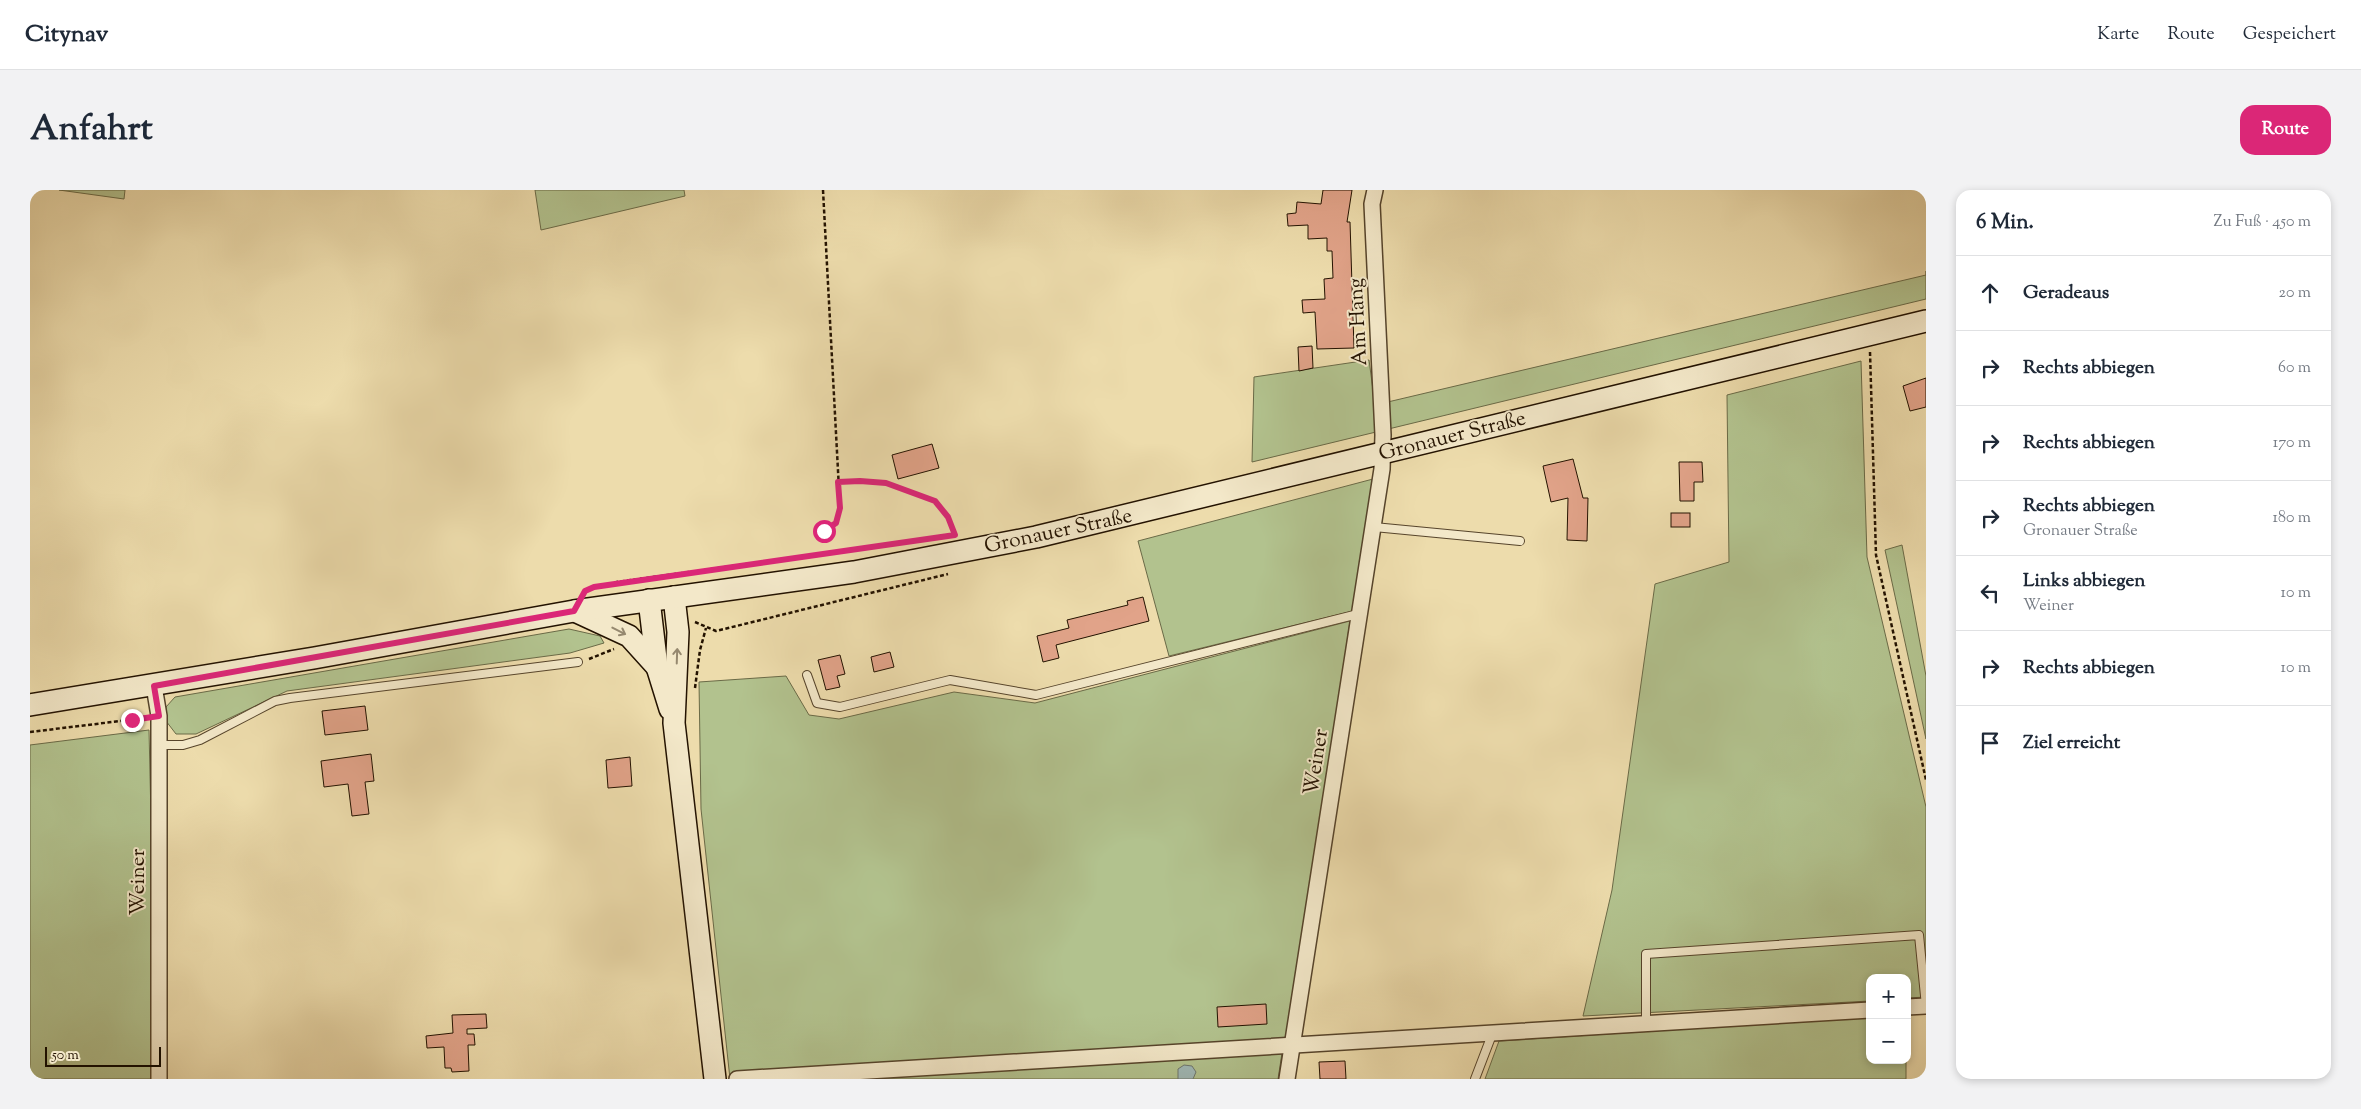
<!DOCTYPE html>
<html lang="de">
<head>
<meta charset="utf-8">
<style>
	:root { --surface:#fff; --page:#f2f2f3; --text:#1f2937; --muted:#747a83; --line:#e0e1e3; --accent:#db2777 }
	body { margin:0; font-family:"Sorts Mill Goudy",serif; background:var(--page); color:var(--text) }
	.controls { position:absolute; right:15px; bottom:15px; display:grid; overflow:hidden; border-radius:10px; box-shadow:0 2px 8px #0003 }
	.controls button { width:45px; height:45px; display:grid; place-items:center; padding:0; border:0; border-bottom:1px solid var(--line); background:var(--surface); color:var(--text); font:25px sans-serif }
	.scale { position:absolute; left:15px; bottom:12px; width:116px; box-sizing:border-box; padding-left:5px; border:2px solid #231200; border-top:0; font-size:14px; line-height:18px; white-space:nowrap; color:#231200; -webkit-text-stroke:4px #f3e8c9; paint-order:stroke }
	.stop { position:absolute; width:15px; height:15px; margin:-11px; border:4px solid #db2777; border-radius:50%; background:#fff }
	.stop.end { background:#db2777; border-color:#fff; box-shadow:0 1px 5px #0008 }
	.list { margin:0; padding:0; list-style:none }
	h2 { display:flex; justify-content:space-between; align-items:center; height:65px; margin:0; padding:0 20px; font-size:21px }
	h2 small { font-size:16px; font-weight:400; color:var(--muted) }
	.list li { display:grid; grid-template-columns:32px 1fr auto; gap:15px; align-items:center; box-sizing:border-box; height:75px; padding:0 20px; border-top:1px solid var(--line) }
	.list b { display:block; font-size:19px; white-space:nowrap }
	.list p { margin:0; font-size:16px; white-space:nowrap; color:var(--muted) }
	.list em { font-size:16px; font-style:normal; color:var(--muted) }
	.icon { flex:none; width:28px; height:28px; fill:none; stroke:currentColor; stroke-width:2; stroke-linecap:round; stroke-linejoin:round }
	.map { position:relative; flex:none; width:1896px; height:889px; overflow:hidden; border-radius:15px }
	header { display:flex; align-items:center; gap:30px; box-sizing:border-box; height:70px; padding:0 25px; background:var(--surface); border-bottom:1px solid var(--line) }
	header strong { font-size:24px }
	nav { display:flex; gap:28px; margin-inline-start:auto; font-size:18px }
	.intro { display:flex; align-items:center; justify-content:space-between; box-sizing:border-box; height:120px; padding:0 30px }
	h1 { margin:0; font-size:35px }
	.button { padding:12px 22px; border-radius:15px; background:var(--accent); color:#fff; font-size:18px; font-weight:700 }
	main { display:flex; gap:30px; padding:0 30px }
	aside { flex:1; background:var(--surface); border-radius:15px; box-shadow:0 2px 8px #0003 }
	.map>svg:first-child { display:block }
	.green { fill:#b2c28e; stroke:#6a6a47 }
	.water { fill:#9fb8b6; stroke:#6d766d }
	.building { fill:#e1a389; stroke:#231200 }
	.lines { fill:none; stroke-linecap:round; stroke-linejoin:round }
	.service-casing { stroke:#56442b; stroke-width:10 }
	.minor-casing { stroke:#56442b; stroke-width:18 }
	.secondary-casing { stroke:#231200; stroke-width:24 }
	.path { stroke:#231200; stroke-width:2.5; stroke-dasharray:4 2.5; stroke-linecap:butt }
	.service { stroke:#f3e8c9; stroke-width:8 }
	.minor { stroke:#f3e8c9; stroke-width:15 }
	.secondary { stroke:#f3e8c9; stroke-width:21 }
	.oneway { stroke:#95886f }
	.route { stroke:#db2777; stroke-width:6 }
	.labels { text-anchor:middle; stroke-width:4; stroke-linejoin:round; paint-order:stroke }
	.street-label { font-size:21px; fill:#231200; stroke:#f3e8c9 }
</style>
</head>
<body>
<header>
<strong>Citynav</strong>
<nav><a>Karte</a><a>Route</a><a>Gespeichert</a></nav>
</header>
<div class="intro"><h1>Anfahrt</h1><a class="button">Route</a></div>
<main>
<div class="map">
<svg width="1896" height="889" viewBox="0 0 1896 889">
	<rect width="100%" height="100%" fill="#eddcac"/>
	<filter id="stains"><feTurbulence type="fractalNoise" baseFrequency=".004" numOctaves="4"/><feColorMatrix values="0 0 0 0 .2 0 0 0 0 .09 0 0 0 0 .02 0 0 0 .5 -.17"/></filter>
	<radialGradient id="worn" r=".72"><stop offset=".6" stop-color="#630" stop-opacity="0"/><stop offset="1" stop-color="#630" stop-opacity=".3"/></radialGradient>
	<g class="green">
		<polygon points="29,0 95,0 94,9"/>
		<polygon points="505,0 654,0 655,6 511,40"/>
		<polygon points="1896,81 1896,109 1222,272 1224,187 1339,170 1345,215 1896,85"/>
		<polygon points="1831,171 1837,367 1896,617 1896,807 1877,808 1877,788 1840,788 1840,811 1553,826 1582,700 1625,394 1699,372 1697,205"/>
		<polygon points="1343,289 1323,421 1139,466 1108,351"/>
		<polygon points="1872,355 1896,486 1896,549 1855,360"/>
		<polygon points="1320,431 1260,848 700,889 671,619 669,492 756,486 779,525 809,529 924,502 1005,513"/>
		<polygon points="539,439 570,446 574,453 540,463 257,501 166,544 146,544 136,531 136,517 145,507"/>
		<polygon points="119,540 127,889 8,889 0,887 0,555"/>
		<polygon points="1840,827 1840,870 1876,870 1876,889 1455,889 1469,851"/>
		<polygon points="1252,863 1248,889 798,889"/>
	</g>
	<polygon class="water" points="1154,875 1162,876 1166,882 1163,889 1148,889 1148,879"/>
	<g class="building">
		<polygon points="1293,0 1322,0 1317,32 1320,32 1324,158 1287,159 1285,122 1273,123 1272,110 1295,109 1294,89 1303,88 1302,61 1297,61 1297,48 1278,49 1278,35 1258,36 1257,24 1266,23 1267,12 1291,14"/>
		<polygon points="1282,156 1283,178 1269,181 1268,157"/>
		<polygon points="1896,188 1896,217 1880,221 1873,196"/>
		<polygon points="902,254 909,278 868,289 862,265"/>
		<polygon points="1543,269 1553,308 1558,308 1557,351 1537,350 1538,308 1521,312 1513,276"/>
		<polygon points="1649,272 1672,272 1673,292 1664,292 1664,311 1650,311"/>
		<rect x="1641" y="323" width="19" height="14"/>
		<polygon points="1113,407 1119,431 1026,455 1029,468 1013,472 1007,446 1039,438 1037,430 1098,415 1097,411"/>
		<polygon points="860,462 864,477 844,482 841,467"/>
		<polygon points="810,465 815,484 807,486 810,497 796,500 788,470"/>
		<polygon points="335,516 338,540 295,545 292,521"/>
		<polygon points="341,564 344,591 335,592 339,624 322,626 318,594 294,597 291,571"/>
		<polygon points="600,567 602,596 578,598 576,570"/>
		<polygon points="1236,814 1237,834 1188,837 1187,817"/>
		<polygon points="456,824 457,838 437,839 437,844 444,844 445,855 438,855 439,881 422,882 421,878 415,878 414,857 397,858 396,846 423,843 422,825"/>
		<polygon points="1315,871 1316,889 1290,889 1289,872"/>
	</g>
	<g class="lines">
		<g class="service-casing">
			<g id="service">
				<polyline points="1344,337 1490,351"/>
				<polyline points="777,485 787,513 810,517 920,490 1006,505 1328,424"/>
				<polyline points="128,555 153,555 170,550 245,511 260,508 548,472"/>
				<polyline points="1616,833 1616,764 1889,745 1896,816"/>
				<polyline points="1445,889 1463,842"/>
			</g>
		</g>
		<g class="minor-casing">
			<g id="minor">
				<polyline points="124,496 129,526 129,889"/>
				<polyline points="1877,817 1896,816"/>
				<polyline points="707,889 1840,820"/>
				<polyline points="1257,889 1352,279 1353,245 1342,14 1345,0"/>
			</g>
		</g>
		<g class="secondary-casing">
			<g id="secondary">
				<polyline points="644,407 648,442 644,533 685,889"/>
				<polyline points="619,410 627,477 640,519"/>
				<polyline points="545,421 599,446 627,477"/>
				<polyline points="0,515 284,468 544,421 824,382 1006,347 1896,131"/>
			</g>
		</g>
		<g class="path">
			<polyline points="793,0 810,318 806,333 794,341"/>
			<polyline points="1840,162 1846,365 1896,590"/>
			<polyline points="808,292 830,291 856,293 905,311 918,327 925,343"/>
			<polyline points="559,399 587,392 862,354"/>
			<polyline points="665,432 686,441 918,384"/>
			<polyline points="559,469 584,459"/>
			<polyline points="665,498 670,460 676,438"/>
			<polyline points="0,542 115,528"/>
		</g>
		<use href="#service" class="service"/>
		<use href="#minor" class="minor"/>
		<use href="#secondary" class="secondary"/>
	</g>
	<defs><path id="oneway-shaft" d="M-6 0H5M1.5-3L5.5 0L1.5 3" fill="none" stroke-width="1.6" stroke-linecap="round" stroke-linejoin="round" transform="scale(1.25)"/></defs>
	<g class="oneway">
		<use href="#oneway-shaft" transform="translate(589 441) rotate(27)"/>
		<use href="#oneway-shaft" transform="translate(647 466) rotate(-88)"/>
	</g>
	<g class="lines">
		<polyline class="route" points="102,530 129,526 124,496 544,421 555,401 564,397 925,345 918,327 905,311 856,293 830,291 808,292 810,318 806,333 794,341"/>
	</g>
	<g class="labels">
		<g class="street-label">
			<text transform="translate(1327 132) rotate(-93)" y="7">Am Hang</text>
			<text transform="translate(1422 245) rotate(-14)" y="7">Gronauer Straße</text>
			<text transform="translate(1028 340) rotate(-12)" y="7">Gronauer Straße</text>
			<text transform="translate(1285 572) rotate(-81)" y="7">Weiner</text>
			<text transform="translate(107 692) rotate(-90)" y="7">Weiner</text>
		</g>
	</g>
	<rect width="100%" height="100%" filter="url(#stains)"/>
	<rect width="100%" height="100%" fill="url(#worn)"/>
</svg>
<div class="controls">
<button>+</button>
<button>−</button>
</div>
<div class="scale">50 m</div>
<div class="stop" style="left:794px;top:341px"></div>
<div class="stop end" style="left:102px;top:530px"></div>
</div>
<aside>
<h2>6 Min.<small>Zu Fuß · 450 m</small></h2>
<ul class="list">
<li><svg class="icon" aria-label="ahead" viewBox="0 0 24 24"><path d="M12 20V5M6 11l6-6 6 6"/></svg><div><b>Geradeaus</b></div><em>20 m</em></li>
<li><svg class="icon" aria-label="right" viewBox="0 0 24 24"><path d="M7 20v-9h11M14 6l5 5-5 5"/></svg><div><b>Rechts abbiegen</b></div><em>60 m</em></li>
<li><svg class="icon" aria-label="right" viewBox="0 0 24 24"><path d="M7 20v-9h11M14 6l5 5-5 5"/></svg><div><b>Rechts abbiegen</b></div><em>170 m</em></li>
<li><svg class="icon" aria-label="right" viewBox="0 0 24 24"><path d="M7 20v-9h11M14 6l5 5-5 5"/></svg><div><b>Rechts abbiegen</b><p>Gronauer Straße</p></div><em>180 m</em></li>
<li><svg class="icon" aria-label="left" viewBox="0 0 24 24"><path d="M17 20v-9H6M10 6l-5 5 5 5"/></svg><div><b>Links abbiegen</b><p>Weiner</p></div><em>10 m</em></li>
<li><svg class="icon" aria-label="right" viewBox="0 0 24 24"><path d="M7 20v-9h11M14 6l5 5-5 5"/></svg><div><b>Rechts abbiegen</b></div><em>10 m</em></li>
<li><svg class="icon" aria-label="arrive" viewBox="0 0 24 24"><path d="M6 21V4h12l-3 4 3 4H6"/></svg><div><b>Ziel erreicht</b></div></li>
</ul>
</aside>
</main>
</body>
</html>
